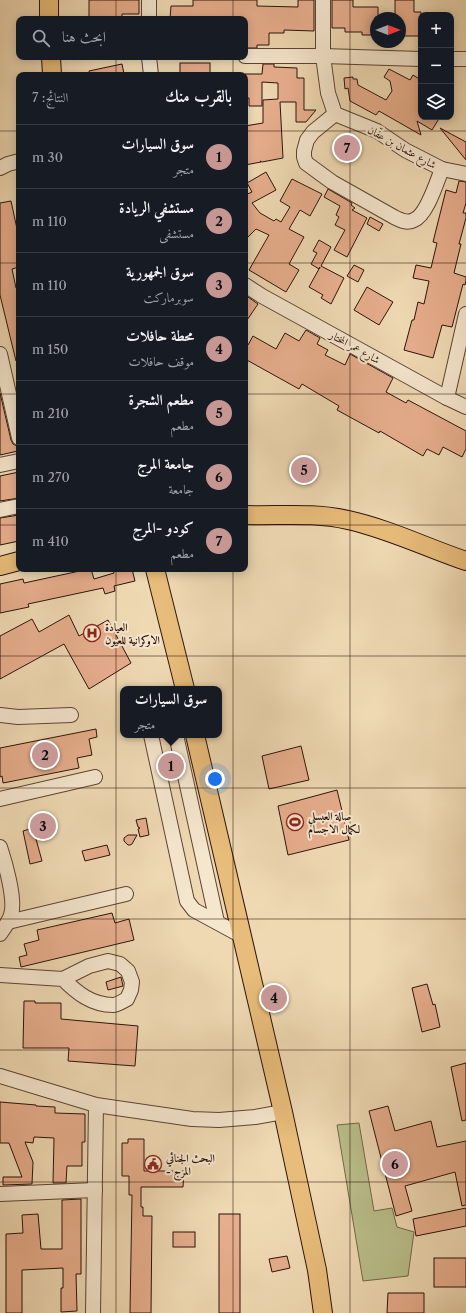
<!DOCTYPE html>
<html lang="ar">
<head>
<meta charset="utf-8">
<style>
	:root { --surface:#171b24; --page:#20242c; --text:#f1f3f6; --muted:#9ea1a6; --line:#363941; --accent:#c59692 }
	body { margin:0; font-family:"Libre Caslon Text",Amiri,serif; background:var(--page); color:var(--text); direction:rtl }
	.controls { position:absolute; right:12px; top:12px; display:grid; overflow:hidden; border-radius:8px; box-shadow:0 2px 10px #0003 }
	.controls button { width:36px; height:36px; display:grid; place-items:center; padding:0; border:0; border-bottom:1px solid var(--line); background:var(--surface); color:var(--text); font:20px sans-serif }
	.compass { position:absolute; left:370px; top:12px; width:36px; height:36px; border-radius:50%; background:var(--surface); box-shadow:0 2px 10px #0003; rotate:90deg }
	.you { position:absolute; left:215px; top:779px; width:14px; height:14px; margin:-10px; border:3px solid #fff; border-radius:50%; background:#1a73e8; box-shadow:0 0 0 6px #1a73e833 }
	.badge { display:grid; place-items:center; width:26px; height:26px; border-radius:50%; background:var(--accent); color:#111; font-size:13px; font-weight:700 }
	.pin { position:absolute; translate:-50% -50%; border:2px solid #fff; box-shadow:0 1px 4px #0006 }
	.popup { position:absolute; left:120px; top:686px; width:102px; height:52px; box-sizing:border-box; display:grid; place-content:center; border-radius:8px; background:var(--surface); filter:drop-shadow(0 1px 3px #0005); font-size:13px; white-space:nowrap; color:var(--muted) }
	.popup b { font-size:15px; color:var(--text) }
	.popup::after { content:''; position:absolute; left:50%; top:100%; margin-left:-8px; border:8px solid transparent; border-top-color:var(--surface) }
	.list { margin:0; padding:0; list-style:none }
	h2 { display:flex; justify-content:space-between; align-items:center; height:52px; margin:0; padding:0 16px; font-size:17px }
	h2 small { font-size:13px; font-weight:400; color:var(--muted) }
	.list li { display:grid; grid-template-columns:26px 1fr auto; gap:12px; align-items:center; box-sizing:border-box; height:64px; padding:0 16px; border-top:1px solid var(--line) }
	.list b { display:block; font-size:15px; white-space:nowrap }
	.list p { margin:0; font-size:13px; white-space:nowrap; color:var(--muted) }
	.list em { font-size:13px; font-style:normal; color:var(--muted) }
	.icon { flex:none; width:22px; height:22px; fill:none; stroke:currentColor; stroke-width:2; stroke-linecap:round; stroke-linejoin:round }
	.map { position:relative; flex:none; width:466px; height:1313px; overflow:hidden; direction:ltr }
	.search { position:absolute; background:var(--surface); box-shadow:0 2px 10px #0003; left:16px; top:16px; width:232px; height:44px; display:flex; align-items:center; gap:10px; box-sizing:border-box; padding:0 14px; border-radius:8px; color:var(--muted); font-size:15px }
	.panel { position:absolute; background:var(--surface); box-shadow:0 2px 10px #0003; left:16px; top:72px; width:232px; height:500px; border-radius:8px; direction:rtl }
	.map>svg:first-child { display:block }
	.green { fill:#babf8b; stroke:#72694a }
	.building { fill:#e7ae8d; stroke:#2b130a }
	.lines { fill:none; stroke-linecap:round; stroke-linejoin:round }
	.minor-casing { stroke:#5c4434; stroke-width:16 }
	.major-casing { stroke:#2b130a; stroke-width:20 }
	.minor { stroke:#f5e6ce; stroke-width:14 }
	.major { stroke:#e8bc7a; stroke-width:18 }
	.grid { fill:none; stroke:#2b130a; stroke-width:1; stroke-opacity:0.55 }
	.labels { text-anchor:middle; stroke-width:4; stroke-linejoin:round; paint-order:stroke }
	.street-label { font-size:11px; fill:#2b130a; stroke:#f5e6ce }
	.poi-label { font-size:11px; font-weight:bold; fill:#2b130a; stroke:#f5e6ce; text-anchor:start }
</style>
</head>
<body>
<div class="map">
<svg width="466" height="1313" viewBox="0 0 466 1313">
	<rect width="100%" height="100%" fill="#efd9b3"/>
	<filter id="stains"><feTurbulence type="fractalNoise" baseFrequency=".005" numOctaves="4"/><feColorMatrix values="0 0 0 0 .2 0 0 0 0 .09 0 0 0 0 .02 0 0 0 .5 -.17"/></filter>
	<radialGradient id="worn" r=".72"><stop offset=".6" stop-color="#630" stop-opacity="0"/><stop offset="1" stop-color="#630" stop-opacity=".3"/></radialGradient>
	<polygon class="green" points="359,1123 374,1211 392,1208 397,1227 414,1232 408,1276 363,1281 337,1125"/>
	<g class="building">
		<polygon points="89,0 139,0 139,14 122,14 122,19 89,19"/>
		<polygon points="193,0 257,0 257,6 298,7 298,0 314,0 314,31 284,30 284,33 269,33 269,45 257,45 257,48 245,48 245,19 170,19 171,6 193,6"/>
		<polygon points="332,0 353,0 353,7 378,7 378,17 375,17 375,26 372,26 372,35 362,35 362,32 345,32 345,28 332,28"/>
		<polygon points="395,0 414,0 414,12 421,12 421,36 400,36 400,18 395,18"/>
		<rect x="180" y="63" width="30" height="12"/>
		<polygon points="122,64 124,74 117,75 90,75 89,71"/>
		<polygon points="263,64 274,64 274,67 297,68 297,78 304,78 304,110 316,110 306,122 296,122 296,102 280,102 283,158 262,162 260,161 261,162 245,165 245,126 263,123 263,100 278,99 278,83 262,82 262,106 249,106 249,98 245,98 245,74 262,74"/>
		<polygon points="389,69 410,80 413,75 421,80 421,117 440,117 432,130 417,121 421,135 379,111 376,115 350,101 348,88 345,89 344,78 353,77 353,79 357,79 358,85 386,100 392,91 390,81 384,77"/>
		<polygon points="440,128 466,142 466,160"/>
		<polygon points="266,172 276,190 252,203 260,213 274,221 276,219 281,222 290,207 280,201 292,179 322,194 310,216 300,210 289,229 304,237 289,264 299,270 286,292 249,270 269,235 256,229 245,240 245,195 252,192 247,183"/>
		<polygon points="459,181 466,182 466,203 463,213 466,213 466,218 459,244 461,244 454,273 466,277 466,280 465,285 463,284 452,327 442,325 433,358 404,350 412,320 414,320 418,302 424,304 429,281 413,278 416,265 431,268 437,243 433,242 446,190 456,193"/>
		<polygon points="328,189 352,203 351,205 355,208 352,210 367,218 347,257 334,250 345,230 335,225 339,217 336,215 340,206 324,197"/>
		<polygon points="11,201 19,238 19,267 12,269 16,288 19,288 19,361 16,361 0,295 0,203"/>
		<polygon points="370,217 383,224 379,231 367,224"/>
		<polygon points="319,240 331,247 321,266 344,278 331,304 321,298 323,295 309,287 320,267 319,269 311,264 317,253 313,251"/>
		<polygon points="354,265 364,270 358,282 347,276"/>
		<polygon points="367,287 393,302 379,325 354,310"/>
		<polygon points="245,295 258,304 245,323"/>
		<polygon points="306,330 320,338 317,344 328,350 325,355 345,365 350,354 393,378 386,392 406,403 408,400 466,431 466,449 462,457 443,447 439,455 427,449 423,456 380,431 379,433 337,410 339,406 302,384 299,389 245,359 245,343 248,345 253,336 276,349 285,333 299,341"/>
		<polygon points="0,393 11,440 13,444 17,446 18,451 0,455"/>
		<polygon points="19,472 19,498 0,501 0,476"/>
		<polygon points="19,515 19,541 0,545 0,518"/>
		<polygon points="89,569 91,569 94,579 114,573 113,569 132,569 135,581 114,586 115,591 105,594 103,588 28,604 29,607 0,613 0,584 23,579 24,583"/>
		<polygon points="69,615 79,636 108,620 131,663 89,689 64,644 0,679 0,636 32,619 39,632"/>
		<polygon points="96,729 97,737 89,739 92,755 77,758 79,768 3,783 2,776 0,777 0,748"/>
		<polygon points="301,746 309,780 269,789 262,756"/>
		<polygon points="337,790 349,840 288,855 278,806"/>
		<polygon points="146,818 149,835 140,837 138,829 140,828 138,827 136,820"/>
		<polygon points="33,828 42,861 30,864 23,831"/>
		<polygon points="128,835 137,835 132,844 130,845 128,845 124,841 124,838"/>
		<polygon points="107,845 110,855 85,861 82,851"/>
		<polygon points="112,913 115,923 129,919 134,940 21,967 19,957 27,955 24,944 39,940 37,930"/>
		<polygon points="121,977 123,986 108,990 106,982"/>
		<polygon points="427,984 433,1005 435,1004 440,1027 422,1032 412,988"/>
		<polygon points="24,1001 35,1001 35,1003 61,1003 61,1019 138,1026 135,1066 68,1061 69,1048 23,1048"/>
		<polygon points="466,1063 466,1120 462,1121 451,1067"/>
		<polygon points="0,1102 36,1105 36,1106 55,1107 55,1113 85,1114 85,1142 82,1142 82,1166 67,1166 66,1183 53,1183 54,1138 34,1137 33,1143 25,1142 33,1162 32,1184 3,1185 3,1177 22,1177 9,1143 0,1143"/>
		<polygon points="388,1106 395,1131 431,1121 437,1147 466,1141 466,1205 462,1206 455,1172 405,1186 412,1211 396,1216 369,1111"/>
		<polygon points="128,1139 144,1139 144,1171 184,1171 183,1187 141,1187 141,1207 143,1207 143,1216 152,1216 151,1313 130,1313 132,1195 129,1195 129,1176 122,1176 122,1143 128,1143"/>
		<polygon points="81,1199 81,1274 76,1274 77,1311 61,1312 61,1288 63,1288 63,1268 22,1270 22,1313 6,1313 6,1234 23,1233 22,1215 38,1214 41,1249 62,1249 62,1200"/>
		<polygon points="466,1208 466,1226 416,1236 413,1219"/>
		<rect x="219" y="1214" width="21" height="99"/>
		<rect x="173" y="1232" width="22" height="15"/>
		<polygon points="287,1256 290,1268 272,1272 269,1259"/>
		<rect x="434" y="1258" width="32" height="29"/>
		<polygon points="388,1293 424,1293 424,1313 387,1313"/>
	</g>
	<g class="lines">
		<g class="minor-casing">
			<g id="minor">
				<polyline points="323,0 323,56 328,93 335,114 377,131 405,150 442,169 466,174"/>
				<polyline points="149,19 149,0"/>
				<polyline points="245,56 323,56 421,59"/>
				<polyline points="149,57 151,75"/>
				<polyline points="451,59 466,59"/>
				<path d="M335,114L313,132L307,140L304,151V157L306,163L332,182L394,217C400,220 407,224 414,220C427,215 437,181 442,169"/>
				<polyline points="0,168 8,164 19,161"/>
				<polyline points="245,285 262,296 447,398 466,407"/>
				<polyline points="0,354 19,438"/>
				<polyline points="447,398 466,314"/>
				<polyline points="0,465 19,461"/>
				<polyline points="0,510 19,506"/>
				<polyline points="0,715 18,717 71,715"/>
				<polyline points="151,735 187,901 194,910 242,936"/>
				<polyline points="176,735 217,922"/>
				<polyline points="0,799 95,777"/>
				<path d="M0,847C5,862 16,900 11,915C9,922 4,928 0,934"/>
				<polyline points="8,922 126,894"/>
				<path d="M0,975L63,979L89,966L108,961L120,964L128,971L132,982L131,990L127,999C123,1001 117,1005 113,1005C92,1005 77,993 63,979"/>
				<polyline points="0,1076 96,1105 192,1119 219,1120 255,1117 283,1112"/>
				<polyline points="0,1194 95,1190"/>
				<polyline points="93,1313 96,1105"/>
			</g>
		</g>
		<g class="major-casing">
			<g id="major">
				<polyline points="49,0 49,19"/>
				<polyline points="51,57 52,75"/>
				<path d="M245,515C280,516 314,512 348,520C389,529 427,548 466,561"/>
				<polyline points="0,566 19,561"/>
				<polyline points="155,569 185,689"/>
				<polyline points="195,735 283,1112 317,1270 323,1313"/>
			</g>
		</g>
		<use href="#minor" class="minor"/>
		<use href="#major" class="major"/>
	</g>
	<path class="grid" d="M116,0V19M233,0V19M350,0V1313M116,57V75M233,57V75M0,131H19M245,131H466M0,263H19M245,263H466M0,394H19M245,394H466M0,525H19M245,525H466M116,569V1313M233,569V1313M0,656H466M0,788H466M0,919H466M0,1050H466M0,1182H466"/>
	<defs>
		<g id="hospital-ring" transform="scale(0.9)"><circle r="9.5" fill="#f5e6ce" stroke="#8f2418" stroke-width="1.5"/><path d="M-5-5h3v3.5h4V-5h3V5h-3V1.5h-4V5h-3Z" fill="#8f2418"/></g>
		<g id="stadium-ring" transform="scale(0.9)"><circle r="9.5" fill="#f5e6ce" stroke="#8f2418" stroke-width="1.5"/><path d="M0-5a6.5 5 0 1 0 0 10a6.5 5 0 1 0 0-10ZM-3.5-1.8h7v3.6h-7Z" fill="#8f2418"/></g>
		<g id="civic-ring" transform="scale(0.9)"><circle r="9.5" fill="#f5e6ce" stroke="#8f2418" stroke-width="1.5"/><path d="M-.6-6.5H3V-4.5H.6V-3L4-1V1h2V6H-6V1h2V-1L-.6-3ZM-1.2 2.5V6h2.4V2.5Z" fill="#8f2418"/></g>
	</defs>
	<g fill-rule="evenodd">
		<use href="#hospital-ring" x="92" y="633"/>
		<use href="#stadium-ring" x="295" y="822"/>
		<use href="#civic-ring" x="153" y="1164"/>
	</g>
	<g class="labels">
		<g class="street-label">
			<text transform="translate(402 147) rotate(29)" y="4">شارع عثمان بن عفّان</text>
			<text transform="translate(355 347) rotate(29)" y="4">شارع عمر المختار</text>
		</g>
		<g class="poi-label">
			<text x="105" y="631">العيادة<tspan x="105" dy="13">الاوكرانية للعيون</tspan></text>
			<text x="308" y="820">صالة العبسلي<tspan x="308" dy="13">لكمال الاجسام</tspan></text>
			<text x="166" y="1162">البحث الجنائي<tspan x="166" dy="13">- المرج</tspan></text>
		</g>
	</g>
	<rect width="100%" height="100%" filter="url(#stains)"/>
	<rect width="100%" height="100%" fill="url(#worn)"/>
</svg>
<div class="controls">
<button>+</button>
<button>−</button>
<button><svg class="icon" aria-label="layers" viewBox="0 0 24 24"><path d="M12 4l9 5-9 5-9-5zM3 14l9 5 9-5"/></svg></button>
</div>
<svg class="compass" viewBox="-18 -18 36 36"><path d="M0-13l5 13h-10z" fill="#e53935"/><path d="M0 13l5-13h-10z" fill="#9ea1a6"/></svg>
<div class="you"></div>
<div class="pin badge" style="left:171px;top:766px">1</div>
<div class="popup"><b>سوق السيارات</b>متجر</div>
<div class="pin badge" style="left:45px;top:755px">2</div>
<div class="pin badge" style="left:43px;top:826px">3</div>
<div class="pin badge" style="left:274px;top:998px">4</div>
<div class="pin badge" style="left:304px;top:470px">5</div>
<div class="pin badge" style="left:395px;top:1164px">6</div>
<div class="pin badge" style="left:347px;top:148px">7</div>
<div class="search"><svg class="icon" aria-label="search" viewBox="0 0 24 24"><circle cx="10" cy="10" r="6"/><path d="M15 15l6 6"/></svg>ابحث هنا</div>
<section class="panel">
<h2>بالقرب منك<small>النتائج: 7</small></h2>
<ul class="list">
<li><span class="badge">1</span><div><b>سوق السيارات</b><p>متجر</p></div><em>30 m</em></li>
<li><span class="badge">2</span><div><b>مستشفي الريادة</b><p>مستشفى</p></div><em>110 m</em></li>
<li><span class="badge">3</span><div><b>سوق الجمهورية</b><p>سوبرماركت</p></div><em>110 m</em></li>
<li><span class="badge">4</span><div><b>محطة حافلات</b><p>موقف حافلات</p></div><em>150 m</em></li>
<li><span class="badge">5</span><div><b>مطعم الشجرة</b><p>مطعم</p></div><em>210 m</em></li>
<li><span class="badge">6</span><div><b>جامعة المرج</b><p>جامعة</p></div><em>270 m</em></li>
<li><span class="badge">7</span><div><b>كودو -المرج</b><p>مطعم</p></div><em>410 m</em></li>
</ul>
</section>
</div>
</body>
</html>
